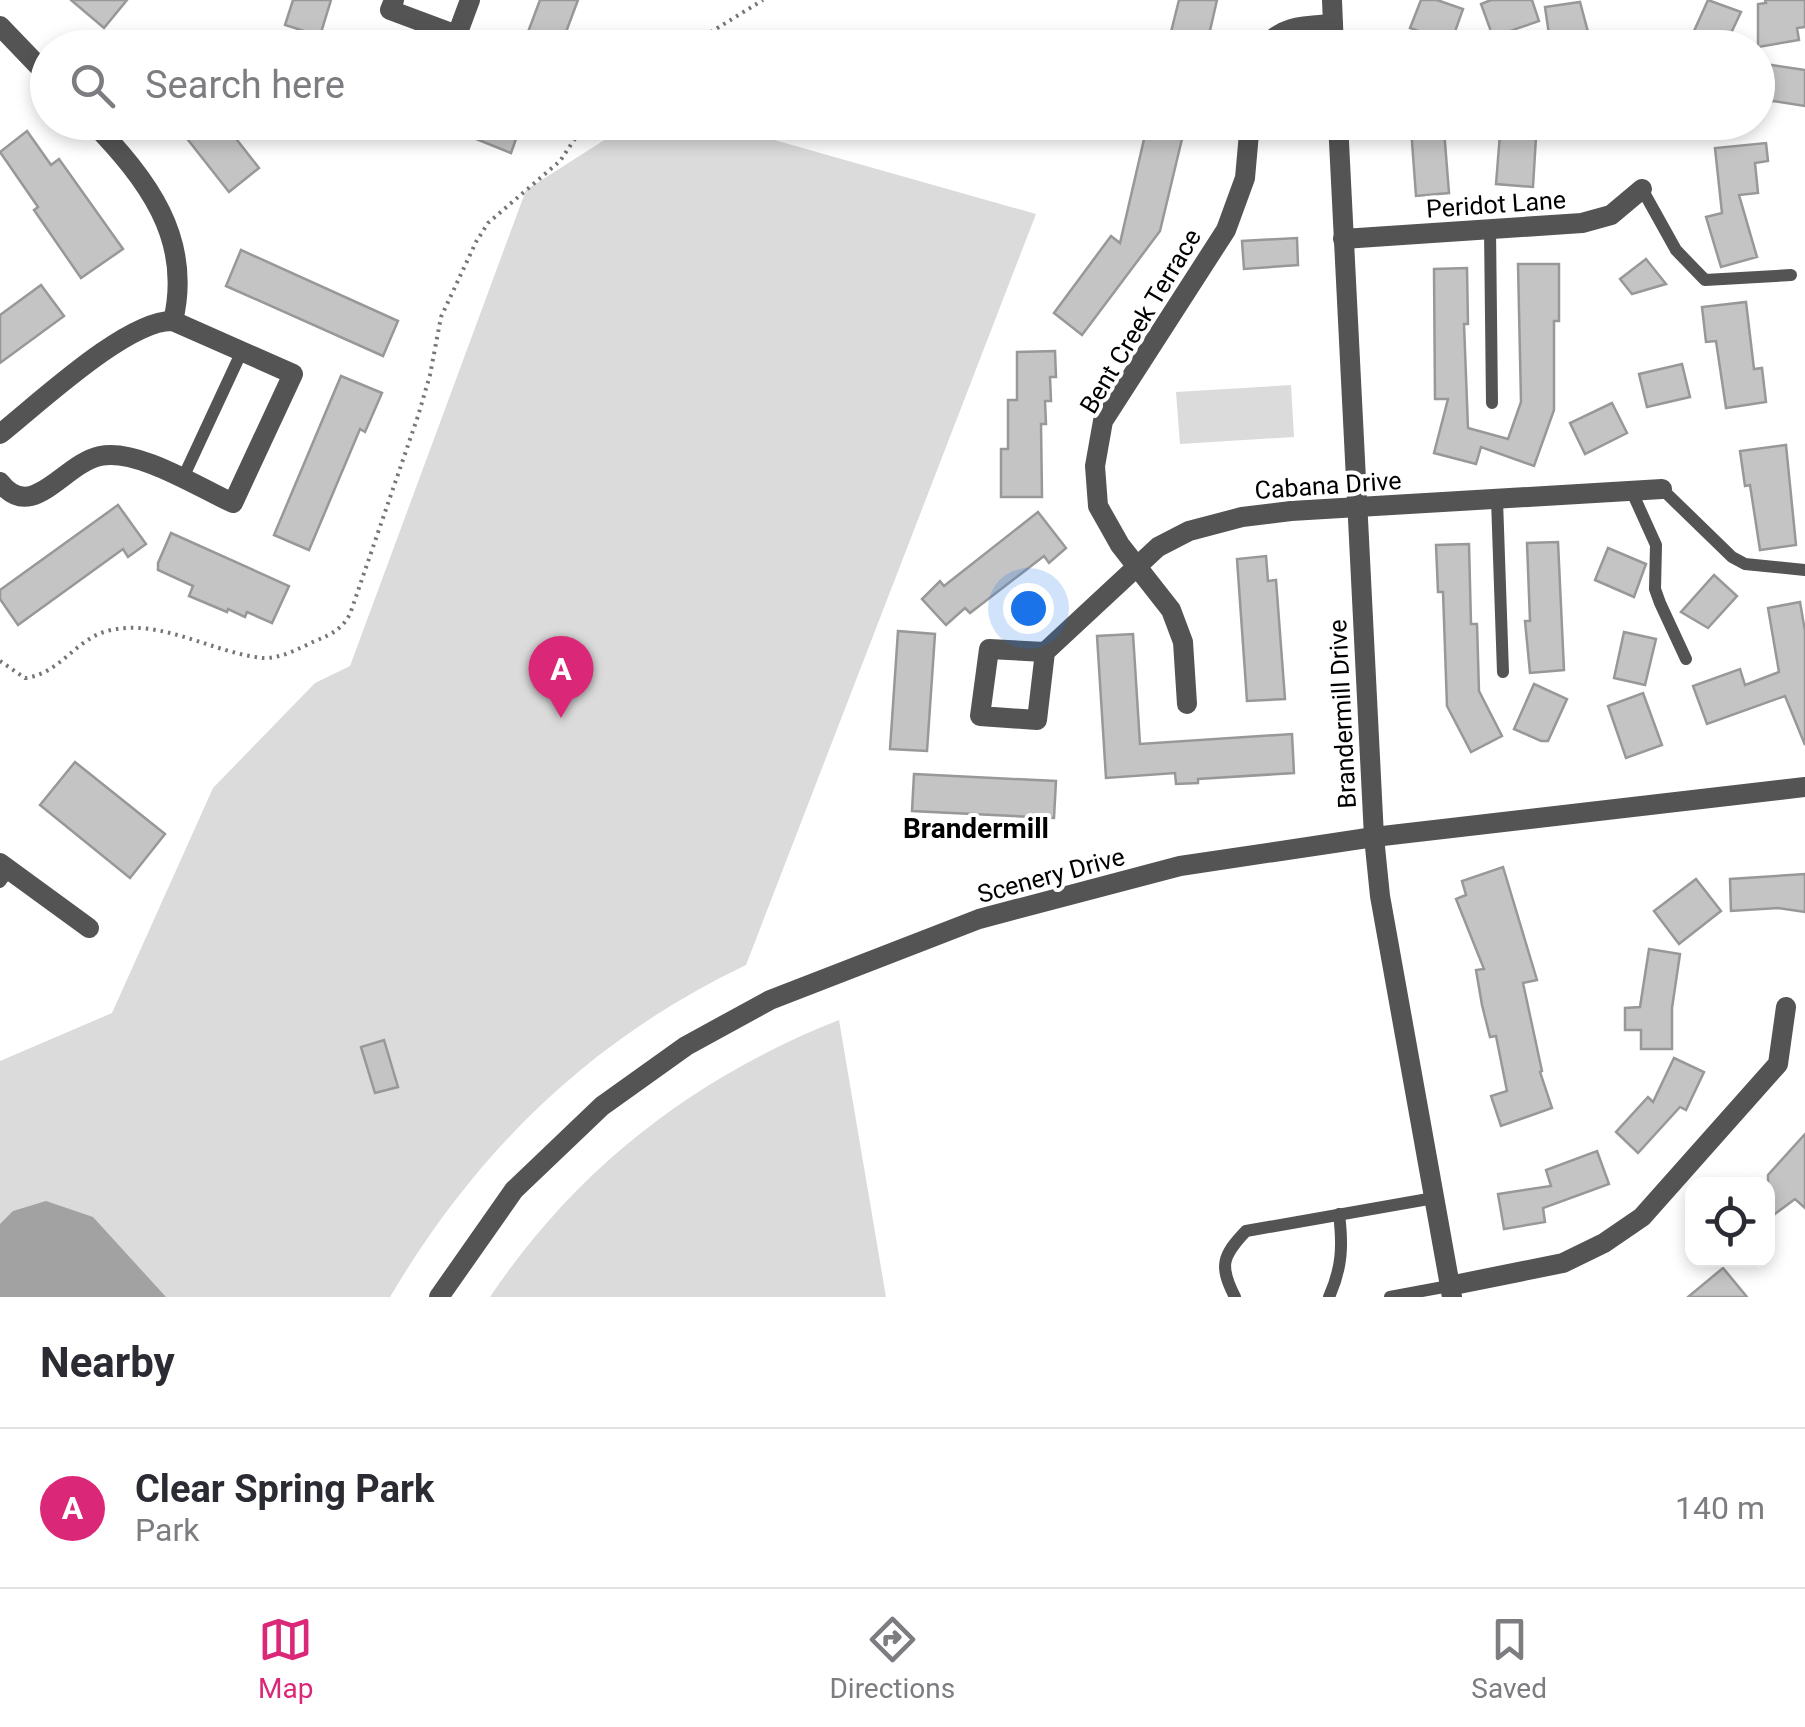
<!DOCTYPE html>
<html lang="en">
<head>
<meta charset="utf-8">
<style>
	:root { --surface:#fff; --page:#f2f2f3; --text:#2b2b33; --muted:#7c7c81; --line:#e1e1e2; --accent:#db2777 }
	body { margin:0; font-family:Roboto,sans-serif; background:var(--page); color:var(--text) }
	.controls { position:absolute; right:30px; bottom:30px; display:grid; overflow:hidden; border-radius:20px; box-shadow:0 5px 15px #0003 }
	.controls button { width:90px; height:90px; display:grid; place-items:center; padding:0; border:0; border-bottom:2px solid var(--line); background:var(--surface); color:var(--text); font:50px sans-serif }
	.you { position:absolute; left:1028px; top:608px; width:35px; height:35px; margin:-25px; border:8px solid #fff; border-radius:50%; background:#1a73e8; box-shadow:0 0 0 15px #1a73e833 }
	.badge { display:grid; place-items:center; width:65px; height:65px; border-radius:50%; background:var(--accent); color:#fff; font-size:32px; font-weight:700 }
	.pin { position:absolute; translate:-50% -82px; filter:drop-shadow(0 2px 5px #0008) }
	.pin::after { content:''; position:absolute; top:52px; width:35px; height:30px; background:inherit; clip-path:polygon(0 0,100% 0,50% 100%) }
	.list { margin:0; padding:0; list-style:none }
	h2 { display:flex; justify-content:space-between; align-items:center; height:130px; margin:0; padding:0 40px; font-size:42px }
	h2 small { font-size:32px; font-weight:400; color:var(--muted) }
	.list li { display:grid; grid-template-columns:65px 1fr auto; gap:30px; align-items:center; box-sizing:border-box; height:160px; padding:0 40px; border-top:2px solid var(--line) }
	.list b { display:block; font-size:38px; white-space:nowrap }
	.list p { margin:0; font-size:32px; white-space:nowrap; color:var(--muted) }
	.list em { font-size:32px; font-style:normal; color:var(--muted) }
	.icon { flex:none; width:55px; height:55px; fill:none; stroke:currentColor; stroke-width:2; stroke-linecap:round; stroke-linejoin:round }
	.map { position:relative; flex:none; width:1805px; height:1297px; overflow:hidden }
	.search { position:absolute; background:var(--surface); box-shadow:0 5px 15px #0003; left:30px; right:30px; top:30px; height:110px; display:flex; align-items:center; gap:25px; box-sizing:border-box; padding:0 35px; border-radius:55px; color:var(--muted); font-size:38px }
	.sheet { height:290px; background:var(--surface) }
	nav { display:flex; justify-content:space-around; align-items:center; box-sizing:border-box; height:140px; border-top:2px solid var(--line); background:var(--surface); font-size:28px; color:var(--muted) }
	nav a { display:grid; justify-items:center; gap:5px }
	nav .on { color:var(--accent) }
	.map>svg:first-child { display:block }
	.green { fill:#dbdbdb }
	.water { fill:#a2a2a2 }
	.building { fill:#c4c4c4; stroke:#989898; stroke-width:2.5 }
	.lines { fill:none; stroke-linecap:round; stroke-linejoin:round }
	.path { stroke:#767676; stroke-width:4; stroke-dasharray:2.5 5; stroke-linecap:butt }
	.service { stroke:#545454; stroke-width:12 }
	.minor { stroke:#545454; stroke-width:20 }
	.tertiary { stroke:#545454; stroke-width:20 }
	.labels { text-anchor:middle; stroke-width:8; stroke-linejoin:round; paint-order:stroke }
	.street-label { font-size:25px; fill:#000; stroke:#fff }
	.neighbourhood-label { font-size:28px; font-weight:bold; fill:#000; stroke:#fff }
</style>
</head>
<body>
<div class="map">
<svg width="1805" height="1297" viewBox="0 0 1805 1297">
	<rect width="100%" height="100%" fill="#fff"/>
	<g class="green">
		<path d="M631,123H714L1036,214L746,965C591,1039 477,1150 390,1297H0V1061L112,1013L213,788L315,683L350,666L526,190Z"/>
		<polygon points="1291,385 1294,437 1180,444 1176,392"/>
		<path d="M839,1020L886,1297H490C577,1167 695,1077 839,1020Z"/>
	</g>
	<polygon class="water" points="46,1201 93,1217 166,1297 0,1297 0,1224 13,1211"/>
	<g class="building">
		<polygon points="71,0 127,0 104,28"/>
		<polygon points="293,0 331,0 320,36 285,25"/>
		<polygon points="540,0 578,0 560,48 522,48"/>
		<polygon points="1179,0 1217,0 1206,48 1167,48"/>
		<polygon points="1421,0 1437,0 1463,9 1451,43 1410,28"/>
		<polygon points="1491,0 1532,0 1539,21 1493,37 1481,4"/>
		<polygon points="1708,0 1741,12 1724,48 1706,48 1690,40"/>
		<polygon points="1765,0 1805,0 1805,27 1797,28 1799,40 1758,47 1758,4 1766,3"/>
		<polygon points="1580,2 1591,43 1551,48 1545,7"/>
		<polygon points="1758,63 1805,70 1805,106 1773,101 1758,105"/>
		<polygon points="174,122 223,122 259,168 229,192"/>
		<polygon points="434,122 522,122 511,153"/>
		<polygon points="1148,122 1186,122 1160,231 1082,335 1054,313 1111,236 1120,243"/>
		<polygon points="1411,128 1444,130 1449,193 1416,196"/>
		<polygon points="27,131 51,165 59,159 123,249 81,278 34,210 38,207 0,152"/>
		<polygon points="1500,134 1536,137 1533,187 1496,184"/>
		<polygon points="1766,143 1768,161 1755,163 1758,193 1739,195 1757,257 1721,267 1706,217 1722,213 1715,148"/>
		<polygon points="1297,238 1298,265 1244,269 1242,241"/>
		<polygon points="241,250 398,321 383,356 226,286"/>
		<polygon points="1646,259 1666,284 1632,294 1620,279"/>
		<polygon points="1518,264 1559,264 1559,321 1554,321 1554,410 1534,466 1481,447 1476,464 1434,453 1448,399 1435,399 1434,269 1467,268 1468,324 1464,324 1468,428 1508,439 1521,402"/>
		<polygon points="41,285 64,316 0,363 0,315"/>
		<polygon points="1746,302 1754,369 1762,368 1766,402 1726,408 1716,341 1706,342 1702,307"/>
		<polygon points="1055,351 1056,377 1050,377 1051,401 1045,401 1046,424 1041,424 1042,497 1001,497 1001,449 1008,449 1008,400 1017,400 1017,352"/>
		<polygon points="1682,364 1690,397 1647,407 1639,374"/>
		<polygon points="341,376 382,393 365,432 360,429 309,550 274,535"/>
		<polygon points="1612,403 1627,433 1585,454 1570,423"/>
		<polygon points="1786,445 1796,545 1760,550 1750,485 1745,486 1740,451"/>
		<polygon points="118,505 146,544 128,557 123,549 18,625 0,599 0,590"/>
		<polygon points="1038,512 1066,548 1049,563 1044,556 970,613 965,608 946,625 922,599 940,581 944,586"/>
		<polygon points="171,533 289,586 272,623 247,612 245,617 228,609 227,612 189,596 193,586 158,570 158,563"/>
		<polygon points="1558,542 1564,670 1530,673 1525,621 1530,621 1527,543"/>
		<polygon points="1469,544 1471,624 1477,624 1479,691 1502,736 1471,752 1447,706 1443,592 1438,592 1436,545"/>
		<polygon points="1608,548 1646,564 1634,597 1595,580"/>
		<polygon points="1266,556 1268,581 1276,580 1285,699 1247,701 1237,559"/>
		<polygon points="1714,575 1737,596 1708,628 1681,612"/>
		<polygon points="1800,602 1805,631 1805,745 1785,696 1707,724 1693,686 1740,669 1745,685 1779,672 1768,608"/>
		<polygon points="898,631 935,634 927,751 890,749"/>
		<polygon points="1624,632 1656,639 1645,685 1614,678"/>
		<polygon points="1133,634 1140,744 1292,734 1294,773 1198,779 1198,783 1176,784 1175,773 1106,778 1097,636"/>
		<polygon points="1534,684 1567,699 1548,741 1541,741 1514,729"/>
		<polygon points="1643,693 1662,745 1626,758 1608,706"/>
		<polygon points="75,762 165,834 130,878 40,805"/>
		<polygon points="914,774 1056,781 1054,818 912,811"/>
		<polygon points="1503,867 1537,980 1523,983 1542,1071 1540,1072 1552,1108 1501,1126 1491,1096 1507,1091 1496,1036 1490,1037 1482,1005 1476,970 1484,969 1456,899 1466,895 1462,881"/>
		<polygon points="1805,874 1805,912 1778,908 1731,911 1730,879"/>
		<polygon points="1696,879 1721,911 1679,944 1654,911"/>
		<polygon points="1649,949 1680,954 1672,1008 1672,1049 1641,1049 1641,1030 1625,1030 1625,1008 1640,1007"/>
		<polygon points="384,1040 398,1087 375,1093 361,1047"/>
		<polygon points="1674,1058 1704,1072 1686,1110 1680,1107 1638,1153 1616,1132 1648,1097 1653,1102"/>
		<polygon points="1805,1134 1805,1208 1795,1199 1768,1219 1768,1175"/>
		<polygon points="1597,1151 1609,1184 1543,1208 1545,1222 1504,1229 1498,1194 1551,1186 1546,1170"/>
		<polygon points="1723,1268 1747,1297 1688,1297"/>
	</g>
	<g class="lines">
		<g class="path">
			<polyline points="685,48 763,0"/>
			<path d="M0,661L25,678C61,674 76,637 111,630C163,619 213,653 263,658C280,659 300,648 315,641C332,634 341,630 350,614L418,416L430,375L441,317L476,242L488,223L560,161L586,122"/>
		</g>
		<g class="service">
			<polyline points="1642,189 1676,250 1705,280 1791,275"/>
			<polyline points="1490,229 1492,403"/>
			<polyline points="182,480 242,351"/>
			<polyline points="1662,489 1732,557 1745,564 1805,570"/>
			<polyline points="1632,492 1656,545 1655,589 1660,603 1686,659"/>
			<polyline points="1497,500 1503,672"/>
			<polyline points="0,882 9,870"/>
			<path d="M1235,1297C1219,1266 1222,1256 1246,1231L1434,1198"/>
			<path d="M1329,1297C1342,1268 1343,1246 1339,1214"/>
			<polyline points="1390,1297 1449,1286"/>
		</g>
		<g class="minor">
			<polyline points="394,0 390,10 457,35 470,0"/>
			<polyline points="1332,0 1334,48"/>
			<polyline points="0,26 48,76"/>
			<path d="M1264,48C1281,25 1306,26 1333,24"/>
			<path d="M92,122C147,179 193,238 173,321"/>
			<polyline points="1338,122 1374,837 1380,896 1452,1297"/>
			<polyline points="1343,239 1582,223 1611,215 1642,189"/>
			<path d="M0,434C38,404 128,319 173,321L293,374L233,503C198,487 137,448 100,456C63,464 32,524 0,482"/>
			<polyline points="1045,652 1037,720 980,716 989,649 1045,652 1158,547 1189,531 1242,517 1291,511 1662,489"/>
			<polyline points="1187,704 1183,642 1171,610 1120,545 1098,506 1095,466 1103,421 1226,230 1245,178 1250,122"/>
			<polyline points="0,863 89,928"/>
			<polyline points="1449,1286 1563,1263 1604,1243 1642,1217 1778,1064 1786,1007"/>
		</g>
		<polyline class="tertiary" points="439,1297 514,1190 602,1106 686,1046 770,1000 979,919 1180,866 1374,837 1805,787"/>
	</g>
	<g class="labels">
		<g class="street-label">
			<text transform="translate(1496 204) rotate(-4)" y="9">Peridot Lane</text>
			<text transform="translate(1140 321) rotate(-59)" y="9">Bent Creek Terrace</text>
			<text transform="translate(1328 485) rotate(-4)" y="9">Cabana Drive</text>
			<text transform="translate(1342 714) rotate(-93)" y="9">Brandermill Drive</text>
			<text transform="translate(1051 875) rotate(-15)" y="9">Scenery Drive</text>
		</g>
		<g class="neighbourhood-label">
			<text x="976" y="838">Brandermill</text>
		</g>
	</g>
</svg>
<div class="controls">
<button><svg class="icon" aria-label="locate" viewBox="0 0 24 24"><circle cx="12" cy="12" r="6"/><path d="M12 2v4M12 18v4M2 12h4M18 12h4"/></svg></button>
</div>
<div class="you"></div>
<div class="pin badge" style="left:561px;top:718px">A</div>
<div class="search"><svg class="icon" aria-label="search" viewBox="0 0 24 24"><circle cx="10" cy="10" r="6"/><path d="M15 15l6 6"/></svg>Search here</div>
</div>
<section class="sheet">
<h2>Nearby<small></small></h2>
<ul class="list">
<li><span class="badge">A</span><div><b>Clear Spring Park</b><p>Park</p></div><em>140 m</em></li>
</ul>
</section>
<nav>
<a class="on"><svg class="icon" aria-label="map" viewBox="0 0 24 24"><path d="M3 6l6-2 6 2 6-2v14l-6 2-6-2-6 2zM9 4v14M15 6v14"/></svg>Map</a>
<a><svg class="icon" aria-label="directions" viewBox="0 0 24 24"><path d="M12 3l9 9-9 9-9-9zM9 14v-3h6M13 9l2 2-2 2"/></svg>Directions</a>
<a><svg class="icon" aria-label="saved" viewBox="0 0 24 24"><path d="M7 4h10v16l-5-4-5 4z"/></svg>Saved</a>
</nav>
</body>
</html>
